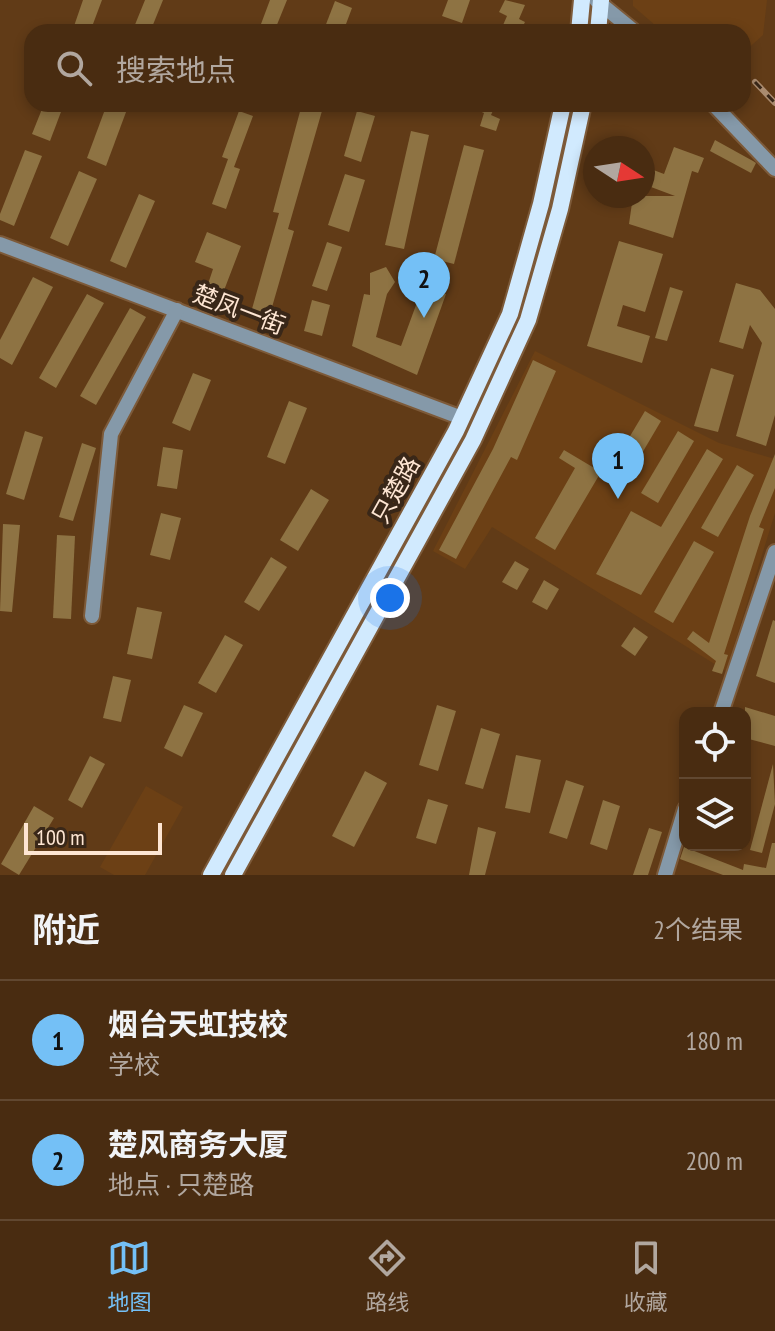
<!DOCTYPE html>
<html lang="zh">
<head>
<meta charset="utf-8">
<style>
	:root { --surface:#492c11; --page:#50341a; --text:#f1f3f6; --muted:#b1a79f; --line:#614831; --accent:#74c0f6 }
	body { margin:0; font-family:"PT Sans Narrow","Noto Sans SC",sans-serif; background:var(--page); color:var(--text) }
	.controls { position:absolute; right:24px; bottom:24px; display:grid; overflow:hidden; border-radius:16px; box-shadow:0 4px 12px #0003 }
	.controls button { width:72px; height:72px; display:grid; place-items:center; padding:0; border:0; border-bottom:2px solid var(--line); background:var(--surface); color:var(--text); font:40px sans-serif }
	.compass { position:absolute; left:583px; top:136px; width:72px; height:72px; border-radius:50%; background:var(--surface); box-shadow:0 4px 12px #0003; rotate:102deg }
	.scale { position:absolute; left:24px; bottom:20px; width:138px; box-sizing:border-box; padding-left:8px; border:4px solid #fee6d3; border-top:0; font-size:22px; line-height:28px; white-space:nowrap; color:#fee6d3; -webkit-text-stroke:6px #392718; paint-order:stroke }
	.you { position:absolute; left:390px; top:598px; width:28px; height:28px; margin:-20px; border:6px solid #fff; border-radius:50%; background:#1a73e8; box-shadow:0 0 0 12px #1a73e833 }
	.badge { display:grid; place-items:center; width:52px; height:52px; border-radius:50%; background:var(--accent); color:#111; font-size:26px; font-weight:700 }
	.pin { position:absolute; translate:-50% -66px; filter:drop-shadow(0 2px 4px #0008) }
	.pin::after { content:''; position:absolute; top:42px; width:28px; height:24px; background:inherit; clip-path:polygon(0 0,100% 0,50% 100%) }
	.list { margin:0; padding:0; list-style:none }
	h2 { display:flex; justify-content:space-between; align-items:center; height:104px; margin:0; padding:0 32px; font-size:34px }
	h2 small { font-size:26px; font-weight:400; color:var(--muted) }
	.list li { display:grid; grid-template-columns:52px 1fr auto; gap:24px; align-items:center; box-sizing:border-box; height:120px; padding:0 32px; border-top:2px solid var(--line) }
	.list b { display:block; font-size:30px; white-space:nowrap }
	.list p { margin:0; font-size:26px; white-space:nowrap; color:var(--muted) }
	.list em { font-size:26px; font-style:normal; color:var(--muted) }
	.icon { flex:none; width:44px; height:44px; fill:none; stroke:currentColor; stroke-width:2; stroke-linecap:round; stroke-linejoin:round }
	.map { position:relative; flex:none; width:775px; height:875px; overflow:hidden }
	.search { position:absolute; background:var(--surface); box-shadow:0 4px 12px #0003; left:24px; right:24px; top:24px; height:88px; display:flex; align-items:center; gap:20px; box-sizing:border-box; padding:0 28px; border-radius:24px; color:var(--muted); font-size:30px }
	.sheet { height:344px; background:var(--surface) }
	nav { display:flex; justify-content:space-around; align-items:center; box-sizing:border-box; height:112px; border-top:2px solid var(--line); background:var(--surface); font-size:22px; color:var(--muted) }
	nav a { display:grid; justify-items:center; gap:4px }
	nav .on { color:var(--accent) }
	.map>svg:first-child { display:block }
	.built { fill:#6c4015 }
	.building { fill:#8e7343 }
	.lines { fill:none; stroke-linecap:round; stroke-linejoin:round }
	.minor-casing { stroke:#7d5a39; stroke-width:18 }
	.major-casing { stroke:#7d5a39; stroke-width:20 }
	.minor { stroke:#8599a9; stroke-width:14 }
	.major { stroke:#d1eafe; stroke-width:16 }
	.rail-casing { stroke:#aa8b6f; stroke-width:6 }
	.rail { stroke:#392718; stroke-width:3; stroke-dasharray:9; stroke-linecap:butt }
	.labels { text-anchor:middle; stroke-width:8; stroke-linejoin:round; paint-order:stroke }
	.street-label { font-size:24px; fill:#fee6d3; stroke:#392718 }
</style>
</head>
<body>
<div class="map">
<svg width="775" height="875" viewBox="0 0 775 875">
	<rect width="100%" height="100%" fill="#613b17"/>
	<g class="built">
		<polygon points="633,0 767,0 763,35 743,53 743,32 663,32 633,6"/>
		<polygon points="535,351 719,443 775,459 775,513 726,671 492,527 465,569 433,551"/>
		<polygon points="146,786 183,807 145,875 114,875 100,867"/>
	</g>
	<g class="building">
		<polygon points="83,0 102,0 90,32 73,29"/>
		<polygon points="145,0 163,0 150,32 132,32"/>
		<polygon points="270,0 287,0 274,32 258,32"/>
		<polygon points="448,0 470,0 462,23 442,16"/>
		<polygon points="505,0 525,5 519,19 525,22 520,32 500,32 507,16 499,12"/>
		<polygon points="335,1 352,8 343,32 323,32"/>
		<polygon points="44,104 64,104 50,141 32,134"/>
		<polygon points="107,104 129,104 106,166 87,158"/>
		<polygon points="302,104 324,104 288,229 294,231 268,321 250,316 279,213 273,212"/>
		<polygon points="480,104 496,104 491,115 500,119 496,131 480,126 484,113 477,110"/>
		<polygon points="239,111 253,116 234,167 240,169 226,209 212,204 228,159 222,157"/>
		<polygon points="357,111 375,116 361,162 344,156"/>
		<polygon points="411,131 429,135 404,249 385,245"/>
		<polygon points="715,140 753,161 756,163 751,173 710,151"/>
		<polygon points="464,145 484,150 454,264 434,259"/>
		<polygon points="674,147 704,158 698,173 692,171 673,238 629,224 633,196 675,196 643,184 643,166 664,174"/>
		<polygon points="25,150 42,156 14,226 0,220 0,214"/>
		<polygon points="79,171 97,179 68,246 50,238"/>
		<polygon points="345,174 365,180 349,232 328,225"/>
		<polygon points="139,194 155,201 126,268 110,261"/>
		<polygon points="207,232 241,246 223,293 207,287 213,269 195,262"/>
		<polygon points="619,241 663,254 645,312 623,305 617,326 650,336 642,363 587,346"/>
		<polygon points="327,242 342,247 327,291 312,286"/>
		<polygon points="386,267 395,282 387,294 376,337 401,346 423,286 446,294 417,375 352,346 364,294 370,295 370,273"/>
		<polygon points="33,277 53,287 12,365 0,358 0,340"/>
		<polygon points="736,283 760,290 775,309 775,415 766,446 736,436 762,343 750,325 743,349 719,342"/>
		<polygon points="670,287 683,291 667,341 655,338"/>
		<polygon points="87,294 104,303 56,388 39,378"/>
		<polygon points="312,300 330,305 322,336 304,331"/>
		<polygon points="130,308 146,317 96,405 80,396"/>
		<polygon points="533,360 556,371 517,460 511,457 456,559 439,550 493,449"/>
		<polygon points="711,368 734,375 718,432 694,426"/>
		<polygon points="193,373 211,380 190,431 172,423"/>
		<polygon points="289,401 307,408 285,464 267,457"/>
		<polygon points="645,411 661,421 625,482 608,473"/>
		<polygon points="25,431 43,437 24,500 6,494"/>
		<polygon points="678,431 694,441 658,503 641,493"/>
		<polygon points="82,443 96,448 73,521 59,517"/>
		<polygon points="163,447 183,450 177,489 157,486"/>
		<polygon points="707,449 723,459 641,595 596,574 631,511 661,527"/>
		<polygon points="564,450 601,472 555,550 535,538 575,468 559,458"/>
		<polygon points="775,454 775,488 759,527 764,529 724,654 728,655 722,674 712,671 716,661 687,639 693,631 709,643 750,516"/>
		<polygon points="737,465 754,475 718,537 701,528"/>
		<polygon points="311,489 329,500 298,551 280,540"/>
		<polygon points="161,513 181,518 170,560 150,555"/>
		<polygon points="3,524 20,525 12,612 0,611"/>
		<polygon points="57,535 75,536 71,619 53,618"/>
		<polygon points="694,541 714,552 673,623 654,612"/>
		<polygon points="271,557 287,567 259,611 244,602"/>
		<polygon points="515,561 529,569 517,590 502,582"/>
		<polygon points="544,580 559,589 547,610 532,602"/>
		<polygon points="137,607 162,612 152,659 127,654"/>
		<polygon points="773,620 775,621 775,683 756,676"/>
		<polygon points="634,627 648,637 635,656 621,646"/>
		<polygon points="225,635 243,645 216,693 198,683"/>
		<polygon points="113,676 131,680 121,722 103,718"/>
		<polygon points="184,705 203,713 182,757 164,748"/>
		<polygon points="437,705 456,711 438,771 419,765"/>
		<polygon points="745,707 775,716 775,746 745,738"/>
		<polygon points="481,728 500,734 483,789 465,784"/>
		<polygon points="516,755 541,760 530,813 505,808"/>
		<polygon points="90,756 105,764 82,808 68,800"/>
		<polygon points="773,764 775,804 762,853 750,850"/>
		<polygon points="365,771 387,783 354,847 332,836"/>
		<polygon points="566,780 584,786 567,839 549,833"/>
		<polygon points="428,799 448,805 436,844 416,838"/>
		<polygon points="603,800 620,806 607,850 590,844"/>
		<polygon points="34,806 54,818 19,875 1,864"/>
		<polygon points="478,827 496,832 485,875 469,875"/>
		<polygon points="649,828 662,832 648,875 633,875"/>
		<polygon points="772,843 775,843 775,875 723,875 680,859 684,847 743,870 744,864 766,868"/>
	</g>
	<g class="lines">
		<g class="minor-casing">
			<g id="minor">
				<polyline points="596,0 635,32"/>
				<polyline points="713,104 775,169"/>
				<polyline points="0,244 462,418"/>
				<polyline points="92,616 111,434 177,310"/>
				<polyline points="721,713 775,552"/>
				<polyline points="665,875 685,809"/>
			</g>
		</g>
		<g class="major-casing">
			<g id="major">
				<polyline points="579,32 582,0"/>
				<polyline points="598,32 601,0"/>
				<polyline points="211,875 456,431 510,314 541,204 563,104"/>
				<polyline points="233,875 473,440 528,320 560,209 583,104"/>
			</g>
		</g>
		<use href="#minor" class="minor"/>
		<use href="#major" class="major"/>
		<g class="rail-casing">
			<polyline id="rail" points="755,82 775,103"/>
		</g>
		<use href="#rail" class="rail"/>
	</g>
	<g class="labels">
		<g class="street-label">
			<text transform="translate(239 310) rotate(21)" y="8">楚凤一街</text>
			<text transform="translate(396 490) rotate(-61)" y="8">只楚路</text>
		</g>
	</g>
</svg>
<div class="controls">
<button><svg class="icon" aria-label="locate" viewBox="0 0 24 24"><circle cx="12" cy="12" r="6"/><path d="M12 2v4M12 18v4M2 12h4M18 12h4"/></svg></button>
<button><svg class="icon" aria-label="layers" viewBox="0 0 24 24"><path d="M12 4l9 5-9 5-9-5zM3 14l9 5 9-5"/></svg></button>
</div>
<svg class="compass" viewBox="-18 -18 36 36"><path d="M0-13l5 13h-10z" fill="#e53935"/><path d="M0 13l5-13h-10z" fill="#b1a79f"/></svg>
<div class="scale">100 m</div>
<div class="you"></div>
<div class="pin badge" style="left:618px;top:499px">1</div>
<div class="pin badge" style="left:424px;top:318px">2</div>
<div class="search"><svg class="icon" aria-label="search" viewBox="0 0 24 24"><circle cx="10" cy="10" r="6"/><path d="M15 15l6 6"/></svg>搜索地点</div>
</div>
<section class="sheet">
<h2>附近<small>2个结果</small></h2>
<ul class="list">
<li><span class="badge">1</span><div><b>烟台天虹技校</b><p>学校</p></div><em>180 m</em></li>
<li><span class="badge">2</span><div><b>楚风商务大厦</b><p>地点 · 只楚路</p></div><em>200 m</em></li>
</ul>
</section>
<nav>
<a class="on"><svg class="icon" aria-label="map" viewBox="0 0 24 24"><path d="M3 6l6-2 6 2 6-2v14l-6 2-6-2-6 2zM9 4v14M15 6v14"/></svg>地图</a>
<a><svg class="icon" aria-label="directions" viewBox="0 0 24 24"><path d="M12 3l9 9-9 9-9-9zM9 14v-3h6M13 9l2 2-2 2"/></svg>路线</a>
<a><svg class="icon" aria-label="saved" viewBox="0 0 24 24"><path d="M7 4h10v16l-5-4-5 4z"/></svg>收藏</a>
</nav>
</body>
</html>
